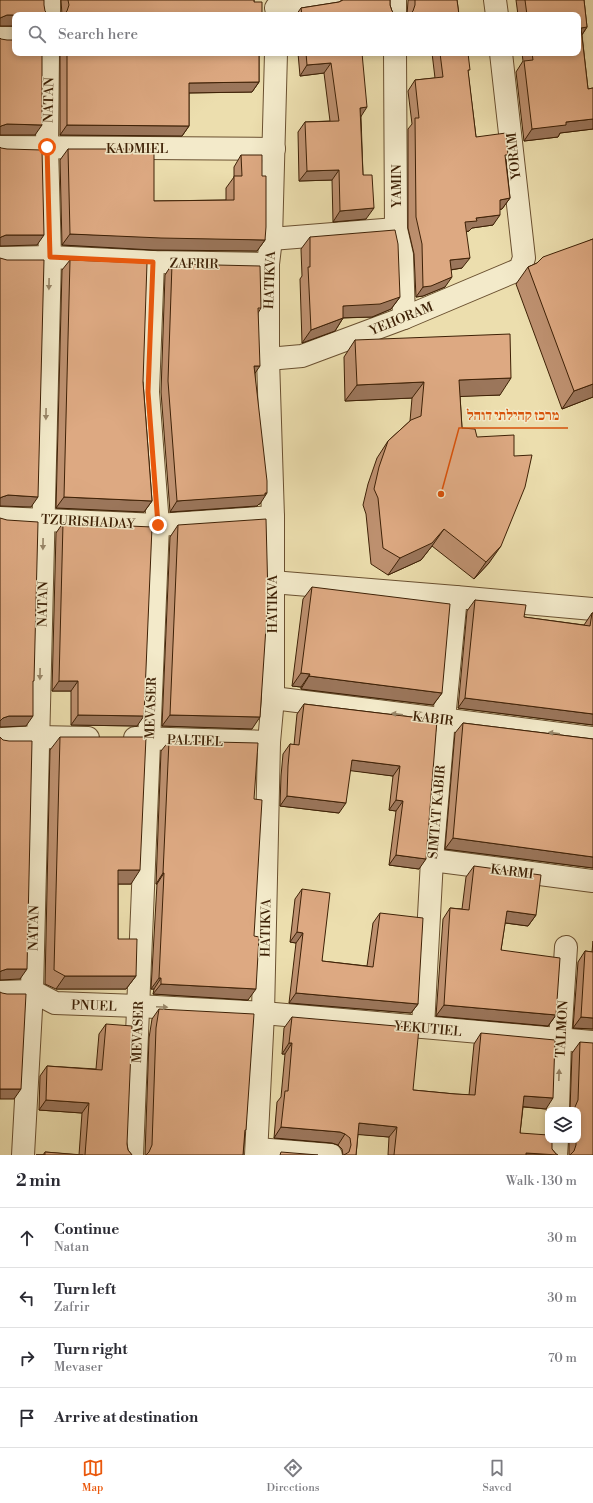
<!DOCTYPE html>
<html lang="en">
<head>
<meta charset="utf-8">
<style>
	:root { --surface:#fff; --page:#f2f2f3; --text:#2b2b33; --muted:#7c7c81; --line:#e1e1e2; --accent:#ea580c }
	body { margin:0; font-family:"Libre Bodoni","Frank Ruhl Libre",serif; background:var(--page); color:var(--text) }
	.controls { position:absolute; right:12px; bottom:12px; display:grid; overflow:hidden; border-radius:8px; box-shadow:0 2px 6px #0003 }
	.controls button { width:36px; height:36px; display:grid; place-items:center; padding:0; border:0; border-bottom:1px solid var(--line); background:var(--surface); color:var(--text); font:20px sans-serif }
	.stop { position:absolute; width:12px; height:12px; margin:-9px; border:3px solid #ea580c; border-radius:50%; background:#fff }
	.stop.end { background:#ea580c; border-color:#fff; box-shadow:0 1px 4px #0008 }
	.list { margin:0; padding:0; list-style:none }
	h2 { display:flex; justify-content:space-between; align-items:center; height:52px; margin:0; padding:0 16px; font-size:17px }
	h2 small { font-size:13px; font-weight:400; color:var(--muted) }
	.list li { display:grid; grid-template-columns:26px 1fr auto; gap:12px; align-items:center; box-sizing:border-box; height:60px; padding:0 16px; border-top:1px solid var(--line) }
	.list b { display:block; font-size:15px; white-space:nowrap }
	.list p { margin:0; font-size:13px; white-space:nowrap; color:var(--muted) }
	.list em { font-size:13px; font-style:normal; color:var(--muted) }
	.icon { flex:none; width:22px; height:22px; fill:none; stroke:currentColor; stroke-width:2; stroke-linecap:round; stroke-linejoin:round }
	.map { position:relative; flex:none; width:593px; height:1155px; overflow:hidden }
	.search { position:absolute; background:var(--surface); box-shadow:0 2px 6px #0003; left:12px; right:12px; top:12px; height:44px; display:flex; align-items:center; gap:10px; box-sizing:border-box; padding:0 14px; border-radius:8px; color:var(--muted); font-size:15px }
	.sheet { height:292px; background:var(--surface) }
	nav { display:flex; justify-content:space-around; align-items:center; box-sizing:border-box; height:56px; border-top:1px solid var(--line); background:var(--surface); font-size:11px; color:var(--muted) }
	nav a { display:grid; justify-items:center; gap:2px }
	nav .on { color:var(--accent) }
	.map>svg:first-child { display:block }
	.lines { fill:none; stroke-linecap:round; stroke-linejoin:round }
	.minor-casing { stroke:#6a5030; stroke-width:24 }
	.minor { stroke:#f3eaca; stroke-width:22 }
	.wall { fill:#be9170; stroke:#3e2106 }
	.shaded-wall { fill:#9b765b; stroke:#3e2106 }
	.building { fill:#dda982; stroke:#3e2106 }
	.oneway { fill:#988668 }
	.route { stroke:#ea580c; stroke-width:5 }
	.labels { text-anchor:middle; stroke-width:3; stroke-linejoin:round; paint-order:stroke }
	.street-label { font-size:13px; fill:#3e2106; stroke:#f3eaca }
	.leader { fill:none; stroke:#d7530b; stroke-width:1.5 }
	.callout-dot { fill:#d7530b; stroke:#f3eaca; stroke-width:1.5 }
	.callout-label { font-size:14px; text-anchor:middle; font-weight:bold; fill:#d7530b; stroke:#f3eaca; stroke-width:3; stroke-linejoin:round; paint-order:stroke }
</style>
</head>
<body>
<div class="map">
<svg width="593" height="1155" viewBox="0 0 593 1155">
	<rect width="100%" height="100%" fill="#ecdeae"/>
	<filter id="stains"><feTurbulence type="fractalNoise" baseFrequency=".005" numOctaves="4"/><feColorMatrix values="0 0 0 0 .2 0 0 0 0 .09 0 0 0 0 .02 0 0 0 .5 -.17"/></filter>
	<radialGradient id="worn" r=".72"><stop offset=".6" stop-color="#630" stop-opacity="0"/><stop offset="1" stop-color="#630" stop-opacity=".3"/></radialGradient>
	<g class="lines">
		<g class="minor-casing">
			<g id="minor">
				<polyline points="395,0 395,15"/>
				<polyline points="495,0 497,15"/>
				<polyline points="276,8 330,0"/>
				<polyline points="49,15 49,0"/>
				<polyline points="0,38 15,38"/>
				<polyline points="395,53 396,229 402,255 404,318"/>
				<polyline points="0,147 274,149"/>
				<polyline points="271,239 396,229"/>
				<polyline points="0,258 50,257 153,262 268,264"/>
				<polyline points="268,359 302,356 404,318 520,269 524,258 501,53"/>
				<polyline points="0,518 158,525 273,517"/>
				<polyline points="272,582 456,597 593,609"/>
				<polyline points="273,698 593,738"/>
				<polyline points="135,738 269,742"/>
				<polyline points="2,739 38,737 88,738"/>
				<polyline points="432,860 593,881"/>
				<polyline points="0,992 32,991 55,1003 138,1006 263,1013 593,1042"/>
				<polyline points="423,1027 432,860 444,719 456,597"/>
				<polyline points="558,1110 560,1040 566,947"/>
				<polyline points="257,1149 331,1155"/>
				<polyline points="23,1155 32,991 50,257 47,147 48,53"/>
				<polyline points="132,1155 158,525 148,392 153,262"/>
				<polyline points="256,1155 263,1013 269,742 273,698 273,517 268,359 268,264 271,239 276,53"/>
				<polyline points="556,1155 557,1140"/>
			</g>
		</g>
		<use href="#minor" class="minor"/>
	</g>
	<g class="wall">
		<polygon points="61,0 254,0 254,2 262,15 62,15"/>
		<polygon points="342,0 390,0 390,5 392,11 396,15 296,15 301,8 339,2"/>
		<polygon points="408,0 457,0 459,15 407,15 408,1"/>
		<polygon points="516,0 584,0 587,27 582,35 588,89 593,88 593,129 560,133 558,137 524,141 516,72 523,61 522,53 578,53 578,15 518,15"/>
		<polygon points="60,53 259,53 259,82 252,92 189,93 189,126 182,136 60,135"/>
		<polygon points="298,53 362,53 361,117 363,175 366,219 333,222 332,180 299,181 298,132 305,122 330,121 324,73 300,76"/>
		<polygon points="432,53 468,53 468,72 476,137 506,159 510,198 502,209 500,209 493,225 472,228 469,231 466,232 462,268 451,270 445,287 423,296 416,297 414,254 408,228 408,129 412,124 408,91 415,80 435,78"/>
		<polygon points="68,149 154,201 226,200 226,188 234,177 234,167 241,155 265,240 257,251 153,250 62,245 60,160"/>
		<polygon points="310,237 400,297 391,309 372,317 343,318 335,331 302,343 300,279 302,276 301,249"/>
		<polygon points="593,239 593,397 562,409 516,284 528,267"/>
		<polygon points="70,260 143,382 152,501 144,512 56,508 62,270"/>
		<polygon points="172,264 261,308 258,313 255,373 260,504 259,504 257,506 170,512 161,392 165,275"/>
		<polygon points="355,340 500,395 460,396 462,428 489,563 474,579 432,546 421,560 388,575 371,564 366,514 363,505 368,484 377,458 388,441 410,421 412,398 345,401 344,357"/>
		<polygon points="63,523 137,726 71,725 71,691 52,691 56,533"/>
		<polygon points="178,525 252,729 162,726 170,537"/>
		<polygon points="312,587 442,693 433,705 301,689 301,687 292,686 303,599"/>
		<polygon points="475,600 524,617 584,625 592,613 593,613 593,725 458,708 467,611"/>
		<polygon points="304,704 437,720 419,869 389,865 396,811 389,810 393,776 350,770 339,813 280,806 281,776 283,754 290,744 294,745 297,714"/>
		<polygon points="463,723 593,739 593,868 445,849 455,733"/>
		<polygon points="60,737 131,884 118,884 118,939 136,976 126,989 56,989 45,984 50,750"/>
		<polygon points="169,741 254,799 248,1000 153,994 154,989 151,989 157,884 156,884 161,751"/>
		<polygon points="474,866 536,915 528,926 505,923 501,950 556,1015 548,1026 436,1016 443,919 450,908 462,909 466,877"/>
		<polygon points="302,889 322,961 367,966 373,923 380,913 418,1004 411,1013 289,1003 296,943 290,942 295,899"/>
		<polygon points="593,941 593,1029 573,1028 578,962 585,951 592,952"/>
		<polygon points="159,1009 245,1132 243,1155 145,1155 149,1038 152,1019"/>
		<polygon points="292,1017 413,1090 455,1094 469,1095 474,1044 481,1033 546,1109 523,1107 520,1133 552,1149 556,1154 558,1155 388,1155 389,1137 358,1134 356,1155 343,1155 342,1149 338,1145 332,1143 274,1138 277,1102 281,1097 285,1054 282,1054 284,1028"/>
		<polygon points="106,1024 127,1144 128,1150 132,1155 36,1155 43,1155 45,1152 79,1155 82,1113 39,1110 40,1076 47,1066 96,1069 99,1034"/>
		<polygon points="580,1042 593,1155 569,1155 569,1140 578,1140 578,1110 570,1110 572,1053"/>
	</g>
	<g class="shaded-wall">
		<polygon points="7,15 15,15 15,26 0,26 0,18"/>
		<polygon points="587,27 579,39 581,28"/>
		<polygon points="331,63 324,73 300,76 307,65"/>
		<polygon points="259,82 252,92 182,93 189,83"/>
		<polygon points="367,107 360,118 360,108"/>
		<polygon points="593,119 593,129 560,133 558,137 524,141 532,129 566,122"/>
		<polygon points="7,124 42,125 35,135 0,135 0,127 1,126"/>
		<polygon points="67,125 189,126 182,136 60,135"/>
		<polygon points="339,170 332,180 299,181 307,171"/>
		<polygon points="510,198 502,209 493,211 500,200"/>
		<polygon points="374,208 366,219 333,222 340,211"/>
		<polygon points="500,215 493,225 472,228 469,231 458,233 465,222 476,218"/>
		<polygon points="70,234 265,240 257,251 153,250 62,245"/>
		<polygon points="6,235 44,235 37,245 0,246 0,238 1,237"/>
		<polygon points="470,258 462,268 443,271 450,260"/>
		<polygon points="452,277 445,287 423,296 416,297 423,287"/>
		<polygon points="400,297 391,309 372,317 334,318 343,306"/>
		<polygon points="343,318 335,331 302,343 311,330"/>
		<polygon points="254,366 260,366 253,376"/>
		<polygon points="511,378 500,395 448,397 459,380"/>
		<polygon points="424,382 412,398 345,401 357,385"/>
		<polygon points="593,384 593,397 562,409 574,391"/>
		<polygon points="267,493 260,504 259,504 257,506 170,512 177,501"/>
		<polygon points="8,495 38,497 31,507 0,506 0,498 2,497"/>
		<polygon points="64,497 152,501 144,512 56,508"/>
		<polygon points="444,529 432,546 421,560 388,575 400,558"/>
		<polygon points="501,546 489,563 474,579 486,562"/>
		<polygon points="301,673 310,674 301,687 292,686"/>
		<polygon points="309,676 442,693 433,705 301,689"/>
		<polygon points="59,681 78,681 71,691 52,691"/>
		<polygon points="465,698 593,714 593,725 458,708"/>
		<polygon points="78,715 144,716 137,726 71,725"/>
		<polygon points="170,715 260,717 252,729 162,726"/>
		<polygon points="9,716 33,716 26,726 0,727 0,721 3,718"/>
		<polygon points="352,760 400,766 393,776 345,770"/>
		<polygon points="287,796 346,803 339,813 280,806"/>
		<polygon points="396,800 403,801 396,811 389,810"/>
		<polygon points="453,838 593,857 593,868 445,849"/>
		<polygon points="396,855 426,859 419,869 389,865"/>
		<polygon points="118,870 140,870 131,884 108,884"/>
		<polygon points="163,873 164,873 157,884 156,884"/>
		<polygon points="507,911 536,915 528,926 499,922"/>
		<polygon points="297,932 303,933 296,943 290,942"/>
		<polygon points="7,969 27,969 20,979 0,980 0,972 1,971"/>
		<polygon points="65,976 136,976 126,989 56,989"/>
		<polygon points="159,978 161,978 154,989 151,989"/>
		<polygon points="161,984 256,989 248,1000 153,994"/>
		<polygon points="296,993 418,1004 411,1013 289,1003"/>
		<polygon points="444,1005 556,1015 548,1026 436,1016"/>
		<polygon points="581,1017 593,1018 593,1029 573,1028"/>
		<polygon points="289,1043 292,1043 285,1054 282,1054"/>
		<polygon points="0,1089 21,1089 14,1099 0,1099"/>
		<polygon points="524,1096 553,1098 546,1109 517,1106"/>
		<polygon points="46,1100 89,1103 82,1113 39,1110"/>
		<polygon points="359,1123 397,1127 389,1137 351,1134"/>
		<polygon points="281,1127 340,1132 345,1134 338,1145 332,1143 274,1138"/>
		<polygon points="526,1153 552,1155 524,1155"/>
	</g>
	<g class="building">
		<polygon points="0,0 44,0 44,5 45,11 49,15 7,15 0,18"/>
		<polygon points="68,0 254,0 254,2 262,2 262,15 63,15 67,11 69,5"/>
		<polygon points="343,0 390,0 390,5 392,11 396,15 302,15 301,8 339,2"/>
		<polygon points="415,0 457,0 459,15 409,15 413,11 415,5"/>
		<polygon points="525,0 584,0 587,27 581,28 588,89 593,88 593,119 566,122 566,125 532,129 524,61 533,60 532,53 578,53 578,15 527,15"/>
		<polygon points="0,38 1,39 7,40 15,40 15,53 42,53 42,125 7,124 1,126 0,127"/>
		<polygon points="67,53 259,53 259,82 189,83 189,126 67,125"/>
		<polygon points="306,53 362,53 367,107 360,108 363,175 372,175 374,208 340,211 339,170 307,171 305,122 339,121 331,63 307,65"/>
		<polygon points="440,53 468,53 470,70 468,70 476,137 506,133 508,155 505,155 510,198 500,200 500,215 476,218 477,221 465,222 470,258 450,260 452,277 431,286 423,287 422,244 416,217 415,118 419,118 415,80 443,77"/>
		<polygon points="0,147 1,148 7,149 42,150 44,235 6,235 1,237 0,238"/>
		<polygon points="68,149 154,149 154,201 234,200 234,176 242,176 241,155 262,155 262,176 266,176 266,227 265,240 161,238 70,234"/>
		<polygon points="395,230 398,244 400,297 380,304 343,306 343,318 311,330 308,267 310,267 310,237"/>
		<polygon points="593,239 593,384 574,391 528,267 537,263 543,257"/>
		<polygon points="0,258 7,260 44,260 38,497 8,495 2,497 0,498"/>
		<polygon points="70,260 147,263 143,382 152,501 64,497"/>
		<polygon points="172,264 260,266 261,308 258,308 260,366 254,366 267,481 267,493 265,493 265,495 177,501 168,381"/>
		<polygon points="510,334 511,378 459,380 462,428 475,429 477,437 514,435 514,456 532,455 525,487 501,546 486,562 444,529 432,543 400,558 383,548 378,498 374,489 379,467 388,441 411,420 421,416 424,382 357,385 355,340"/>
		<polygon points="0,518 7,520 38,522 34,681 33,681 33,716 9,716 3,718 0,721"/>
		<polygon points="266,519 268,597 260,717 170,715 178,525"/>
		<polygon points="63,523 152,527 144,716 78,715 78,681 59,681"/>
		<polygon points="312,587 450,604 442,693 309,676 310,674 301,673"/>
		<polygon points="475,600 526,605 524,617 590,626 592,613 593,613 593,714 465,698"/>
		<polygon points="304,704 437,720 426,859 396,855 403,801 396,800 400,766 352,760 346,803 287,796 288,766 290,744 299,745"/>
		<polygon points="463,723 593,739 593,857 453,838"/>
		<polygon points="0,737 3,740 9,741 32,741 27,969 7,969 1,971 0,972"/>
		<polygon points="60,737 146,737 140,870 118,870 118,939 137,939 136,976 65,976 54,970"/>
		<polygon points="169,741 258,743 254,799 262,800 254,936 259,937 256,989 161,984 161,978 159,978 164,873 163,873"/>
		<polygon points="474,866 541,875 536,915 507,911 501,950 560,958 556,1015 444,1005 450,908 469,910"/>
		<polygon points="302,889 330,893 322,961 373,967 380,913 423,918 418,1004 296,993 303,933 297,932"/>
		<polygon points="585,951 593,952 593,1018 581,1017"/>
		<polygon points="0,992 2,993 7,994 26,994 21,1089 0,1089"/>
		<polygon points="159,1009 254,1014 246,1130 245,1130 243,1155 146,1155 149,1152 152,1145 156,1028"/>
		<polygon points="292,1017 419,1028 413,1090 455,1094 475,1095 481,1033 555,1040 553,1098 524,1096 520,1133 548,1135 548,1140 552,1140 552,1149 556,1154 558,1155 526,1153 526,1155 394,1155 397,1127 359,1123 356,1155 344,1155 349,1152 351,1145 350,1138 345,1134 340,1132 281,1127 285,1091 288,1091 292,1043 289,1043"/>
		<polygon points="106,1024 132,1026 127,1144 128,1150 132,1155 85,1155 89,1103 46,1100 47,1066 102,1070"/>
		<polygon points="580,1042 593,1043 593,1155 570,1155 574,1151 576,1145 576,1140 578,1140 578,1110 575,1110 575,1107 578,1100"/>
		<polygon points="45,1152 83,1155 36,1155 45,1155"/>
		<polygon points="281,1152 318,1155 280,1155"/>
	</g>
	<defs><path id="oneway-solid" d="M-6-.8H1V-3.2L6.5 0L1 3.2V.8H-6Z"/></defs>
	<g class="oneway">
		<use href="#oneway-solid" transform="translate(49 284) rotate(91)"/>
		<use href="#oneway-solid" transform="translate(46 414) rotate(91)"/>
		<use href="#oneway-solid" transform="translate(43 544) rotate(91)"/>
		<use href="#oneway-solid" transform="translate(40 674) rotate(91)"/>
		<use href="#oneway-solid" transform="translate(397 714) rotate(-173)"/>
		<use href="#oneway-solid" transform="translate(554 733) rotate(-173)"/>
		<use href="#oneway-solid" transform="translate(162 1007) rotate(3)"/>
		<use href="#oneway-solid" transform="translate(559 1075) rotate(-88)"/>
	</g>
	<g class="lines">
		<polyline class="route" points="47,147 50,257 153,262 148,392 158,525"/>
	</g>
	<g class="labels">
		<g class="street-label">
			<text transform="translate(48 100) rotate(-89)" y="5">NATAN</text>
			<text x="137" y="153">KADMIEL</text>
			<text transform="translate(513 156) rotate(-96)" y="5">YORAM</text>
			<text transform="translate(396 186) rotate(-90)" y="5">YAMIN</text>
			<text transform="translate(194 263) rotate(1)" y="5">ZAFRIR</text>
			<text transform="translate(269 280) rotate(-88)" y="5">HATIKVA</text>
			<text transform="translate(401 318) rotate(-22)" y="5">YEHORAM</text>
			<text transform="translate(88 521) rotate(3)" y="5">TZURISHADAY</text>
			<text transform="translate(42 604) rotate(-89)" y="5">NATAN</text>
			<text transform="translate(272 604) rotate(-90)" y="5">HATIKVA</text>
			<text transform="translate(150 708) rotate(-88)" y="5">MEVASER</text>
			<text transform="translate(433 718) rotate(7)" y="5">KABIR</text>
			<text transform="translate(195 740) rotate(2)" y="5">PALTIEL</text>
			<text transform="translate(436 812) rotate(-85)" y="5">SIMTAT KABIR</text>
			<text transform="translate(512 871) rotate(7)" y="5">KARMI</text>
			<text transform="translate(33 928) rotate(-89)" y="5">NATAN</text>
			<text transform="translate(265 928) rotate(-89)" y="5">HATIKVA</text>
			<text transform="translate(94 1005) rotate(2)" y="5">PNUEL</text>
			<text transform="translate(428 1028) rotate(5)" y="5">YEKUTIEL</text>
			<text transform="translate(561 1029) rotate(-87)" y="5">TALMON</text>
			<text transform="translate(137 1032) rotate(-88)" y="5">MEVASER</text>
		</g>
	</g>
	<path class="leader" d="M441 494L459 428H568"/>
	<circle class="callout-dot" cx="441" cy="494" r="4"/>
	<g class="callout-label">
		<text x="513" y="420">מרכז קהילתי דוהל</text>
	</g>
	<rect width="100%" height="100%" filter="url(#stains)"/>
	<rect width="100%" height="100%" fill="url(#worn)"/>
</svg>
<div class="controls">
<button><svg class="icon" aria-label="layers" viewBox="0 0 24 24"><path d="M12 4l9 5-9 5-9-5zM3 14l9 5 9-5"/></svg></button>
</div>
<div class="stop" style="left:47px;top:147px"></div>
<div class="stop end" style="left:158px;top:525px"></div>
<div class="search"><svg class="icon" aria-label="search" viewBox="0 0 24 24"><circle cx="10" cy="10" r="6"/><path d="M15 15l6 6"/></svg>Search here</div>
</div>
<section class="sheet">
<h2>2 min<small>Walk · 130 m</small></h2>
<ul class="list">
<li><svg class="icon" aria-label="ahead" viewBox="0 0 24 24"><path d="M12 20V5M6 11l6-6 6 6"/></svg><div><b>Continue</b><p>Natan</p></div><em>30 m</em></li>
<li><svg class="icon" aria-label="left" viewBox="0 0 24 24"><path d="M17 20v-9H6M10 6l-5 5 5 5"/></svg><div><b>Turn left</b><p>Zafrir</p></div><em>30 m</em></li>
<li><svg class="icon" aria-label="right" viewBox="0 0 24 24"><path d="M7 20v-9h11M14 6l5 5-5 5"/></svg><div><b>Turn right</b><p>Mevaser</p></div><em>70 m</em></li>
<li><svg class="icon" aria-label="arrive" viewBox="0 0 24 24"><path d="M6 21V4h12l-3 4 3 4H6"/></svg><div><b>Arrive at destination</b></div></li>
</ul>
</section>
<nav>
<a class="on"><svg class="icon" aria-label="map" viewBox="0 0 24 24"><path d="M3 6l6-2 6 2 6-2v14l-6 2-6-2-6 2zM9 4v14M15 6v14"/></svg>Map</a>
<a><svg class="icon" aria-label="directions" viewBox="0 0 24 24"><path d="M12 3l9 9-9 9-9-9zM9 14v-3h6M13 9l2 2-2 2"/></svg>Directions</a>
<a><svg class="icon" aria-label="saved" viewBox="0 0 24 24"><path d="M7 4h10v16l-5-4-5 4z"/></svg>Saved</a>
</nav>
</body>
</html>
